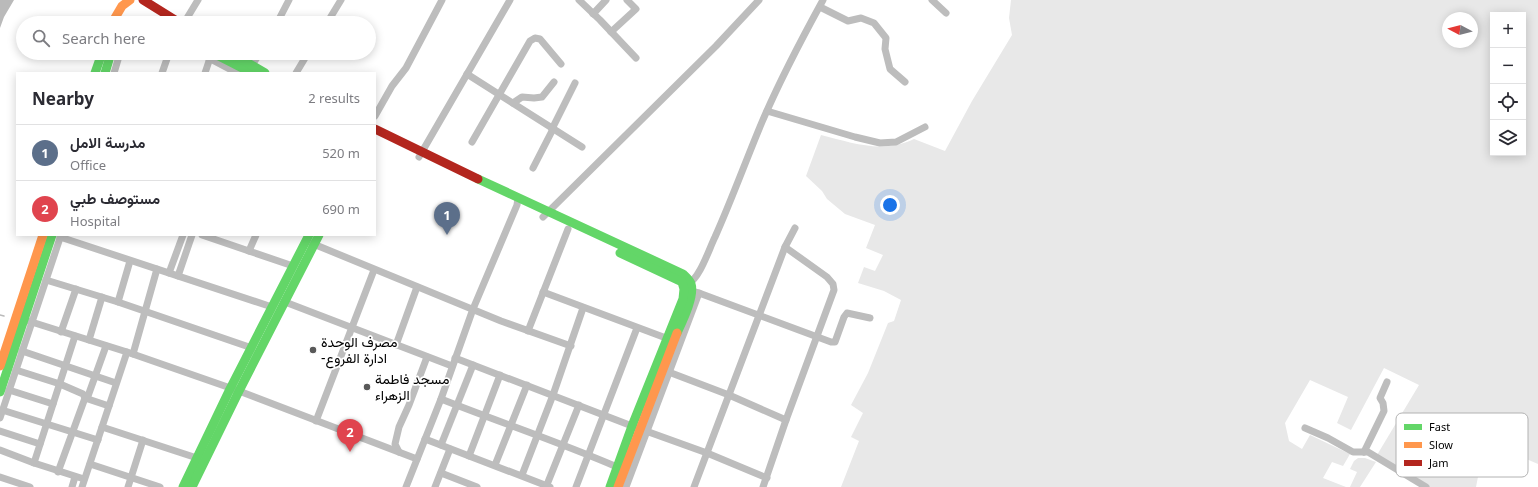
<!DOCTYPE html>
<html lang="en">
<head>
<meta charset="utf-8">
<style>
	:root { --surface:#fff; --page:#f2f2f3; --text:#2b2b33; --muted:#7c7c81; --line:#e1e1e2; --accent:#7c3aed }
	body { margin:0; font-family:"Noto Sans",Vazirmatn,sans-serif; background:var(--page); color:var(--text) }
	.controls { position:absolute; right:12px; top:12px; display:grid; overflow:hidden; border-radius:0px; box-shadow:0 2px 10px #0003 }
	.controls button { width:36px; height:36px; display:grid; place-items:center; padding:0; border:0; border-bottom:1px solid var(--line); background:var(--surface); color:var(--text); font:20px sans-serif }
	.compass { position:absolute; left:1442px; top:12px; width:36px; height:36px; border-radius:50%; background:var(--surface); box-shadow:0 2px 10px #0003; rotate:277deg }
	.you { position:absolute; left:890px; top:205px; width:14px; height:14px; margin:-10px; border:3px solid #fff; border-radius:50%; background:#1a73e8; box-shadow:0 0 0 6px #1a73e833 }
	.badge { display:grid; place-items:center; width:26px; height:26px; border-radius:50%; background:var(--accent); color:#fff; font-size:13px; font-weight:700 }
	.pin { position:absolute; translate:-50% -33px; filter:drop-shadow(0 1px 2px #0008) }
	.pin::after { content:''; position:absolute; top:21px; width:14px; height:12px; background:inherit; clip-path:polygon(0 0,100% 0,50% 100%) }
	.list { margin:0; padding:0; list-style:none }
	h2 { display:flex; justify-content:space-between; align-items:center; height:52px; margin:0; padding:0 16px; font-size:17px }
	h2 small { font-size:13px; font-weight:400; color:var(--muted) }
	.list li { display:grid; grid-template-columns:26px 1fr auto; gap:12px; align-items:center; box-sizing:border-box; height:56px; padding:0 16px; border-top:1px solid var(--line) }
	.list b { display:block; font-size:15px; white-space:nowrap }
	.list p { margin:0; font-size:13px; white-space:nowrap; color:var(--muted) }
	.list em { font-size:13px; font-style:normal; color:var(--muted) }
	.icon { flex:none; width:22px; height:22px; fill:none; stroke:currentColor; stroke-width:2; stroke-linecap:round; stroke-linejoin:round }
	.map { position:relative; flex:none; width:1538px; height:487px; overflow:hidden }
	.search { position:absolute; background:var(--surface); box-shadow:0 2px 10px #0003; left:16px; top:16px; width:360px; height:44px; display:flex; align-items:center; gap:10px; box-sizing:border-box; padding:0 14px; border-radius:22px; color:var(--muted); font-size:15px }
	.panel { position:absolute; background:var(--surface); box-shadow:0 2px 10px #0003; left:16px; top:72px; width:360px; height:164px; border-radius:0px }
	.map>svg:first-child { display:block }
	.green { fill:#e8e8e8; fill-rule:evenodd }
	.water { fill:#bababa }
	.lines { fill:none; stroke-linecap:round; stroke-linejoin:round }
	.stream { stroke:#bababa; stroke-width:1.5 }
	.street { stroke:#bdbdbd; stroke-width:7 }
	.fast { stroke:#63d668; stroke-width:9 }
	.slow { stroke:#ff974d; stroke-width:9 }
	.jam { stroke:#b3261e; stroke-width:9 }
	.poi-dot { fill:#595959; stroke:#fff; stroke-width:1.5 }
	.labels { text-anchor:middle; stroke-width:3.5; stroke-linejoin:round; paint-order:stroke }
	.poi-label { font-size:14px; fill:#000; stroke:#fff; text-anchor:start }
	.key { fill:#fff; stroke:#b2b2b2; stroke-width:1 }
	.key-label { font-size:11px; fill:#000 }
</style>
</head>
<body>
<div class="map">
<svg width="1538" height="487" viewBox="0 0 1538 487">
	<rect width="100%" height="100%" fill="#fff"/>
	<g class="green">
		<path d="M1011,0H1538V464L1485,441L1476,487H1429L1377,455L1419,385L1384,368L1351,430L1337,423L1348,397L1310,380L1285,423L1289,441L1302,449L1310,435L1350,454L1343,466L1332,462L1323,478L1346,487H841L859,441L851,437L863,413L851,405L868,373L888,323L894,321L901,300L884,291L858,283L864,267L875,271L883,255L866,248L875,225L845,214L827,199L822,191L806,176L821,135C853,143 882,154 914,139L945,151L972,101L1012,35L1009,18ZM1493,15H1523V153H1493ZM1448,18H1472V42H1448Z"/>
		<polygon points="1358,458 1365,458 1376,462 1360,487 1350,487 1357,472 1350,469 1354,461"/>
	</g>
	<polygon class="water" points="0,0 14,0 4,17 0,28"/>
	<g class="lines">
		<polyline class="stream" points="0,315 4,316"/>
		<g class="street">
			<polyline points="579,0 600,20 636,58"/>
			<polyline points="932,0 946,13"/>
			<polyline points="820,7 848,21 861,18 874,23 886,38 885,49 890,69 905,82"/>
			<polyline points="593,14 606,0"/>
			<polyline points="184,23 198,0"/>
			<polyline points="277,23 289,0"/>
			<polyline points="327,23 341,0"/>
			<polyline points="611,32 636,9 627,0"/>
			<polyline points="199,53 237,73"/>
			<polyline points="252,65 260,53"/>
			<polyline points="114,73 120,53"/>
			<polyline points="162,73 169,53"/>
			<polyline points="205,73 211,55"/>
			<polyline points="296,73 308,53"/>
			<polyline points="467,74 582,147"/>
			<polyline points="513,103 522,97 534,98 542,97 554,82"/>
			<polyline points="767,111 855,137 880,143 896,142 925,127"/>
			<polyline points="375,116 392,86 406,68 442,0"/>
			<polyline points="552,129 575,83"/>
			<polyline points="472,142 530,41 535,38 540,39 561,64"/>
			<polyline points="419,157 510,0"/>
			<polyline points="533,168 553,129"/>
			<polyline points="543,217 716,46 759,0"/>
			<polyline points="202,235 293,266"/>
			<polyline points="60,237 272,307"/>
			<polyline points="311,243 501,321 571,346"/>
			<polyline points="249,251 256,235"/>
			<polyline points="169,273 183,235"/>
			<polyline points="178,276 192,235"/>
			<polyline points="46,280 118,302 252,348"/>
			<path d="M688,284C700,278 709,249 715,237C732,199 746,160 762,122C780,80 801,40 823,0"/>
			<polyline points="689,290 699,293 831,342 835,342 844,317 847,313 870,318"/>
			<polyline points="543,292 666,338"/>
			<polyline points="118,302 130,261"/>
			<polyline points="285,302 452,366"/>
			<polyline points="22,319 127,352 239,391 417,459"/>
			<polyline points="528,331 568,229"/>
			<polyline points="61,332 76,289"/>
			<polyline points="89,340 102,297"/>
			<polyline points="396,345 417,287"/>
			<polyline points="22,351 116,383"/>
			<polyline points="133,354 157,269"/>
			<polyline points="455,358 632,426 707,453 767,478"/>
			<polyline points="16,370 60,384 83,394 85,398 109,406"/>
			<polyline points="666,371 729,395 786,420"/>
			<polyline points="9,390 53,404"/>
			<path d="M441,399C499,422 559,442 617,467"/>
			<polyline points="2,410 98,440"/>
			<polyline points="0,418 61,235"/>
			<polyline points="316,421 374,270"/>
			<polyline points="102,427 197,458"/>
			<polyline points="1305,428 1328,438 1353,452 1368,452 1426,487"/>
			<polyline points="0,431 40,444"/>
			<polyline points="425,439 550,487"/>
			<polyline points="441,445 473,365"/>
			<polyline points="0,450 34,463 84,479"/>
			<polyline points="399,452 395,444 399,427 409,405 427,357"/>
			<polyline points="1364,452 1384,411 1383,403 1380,398 1387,382"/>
			<polyline points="469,456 500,375"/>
			<polyline points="34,463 75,336"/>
			<polyline points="90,464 160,487"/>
			<polyline points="495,465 527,385"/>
			<polyline points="58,472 85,398 88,396 106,346"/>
			<polyline points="441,473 477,487"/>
			<polyline points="522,475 553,395 583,308"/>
			<polyline points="0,477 30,487"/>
			<polyline points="72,487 75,477"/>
			<polyline points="82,487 127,352"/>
			<polyline points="128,487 143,440"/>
			<polyline points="406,487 441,399 473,309 517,205 518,198"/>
			<polyline points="435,487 450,449"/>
			<polyline points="546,487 579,405"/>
			<polyline points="576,487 637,328"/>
			<polyline points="626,487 699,293"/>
			<polyline points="694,487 785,247 795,228"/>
			<polyline points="763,487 786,420 834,290 833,284 827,277 785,247"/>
		</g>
		<g class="fast">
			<path d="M129,23C137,19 145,20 154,23"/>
			<polyline points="213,53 252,73"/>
			<polyline points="231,53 265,73"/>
			<polyline points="95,73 102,53"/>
			<polyline points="105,73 111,53"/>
			<path d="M478,179L683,274C686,277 690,280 691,284C695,296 682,322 677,333"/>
			<polyline points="0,392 52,235"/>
			<polyline points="183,487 230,389 309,235"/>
			<polyline points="192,487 239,391 319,235"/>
			<polyline points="610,487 632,426 683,299 684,289 682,282 620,253"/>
		</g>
		<g class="slow">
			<polyline points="112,23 122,6 130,0"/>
			<polyline points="0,366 43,235"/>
			<polyline points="618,487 677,333"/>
		</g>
		<g class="jam">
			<polyline points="143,0 180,23"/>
			<polyline points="375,129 478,179"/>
		</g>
	</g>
	<g class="poi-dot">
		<circle cx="313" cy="350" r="4"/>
		<circle cx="367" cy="387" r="4"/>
	</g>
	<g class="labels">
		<g class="poi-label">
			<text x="321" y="347">مصرف الوحدة<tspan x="321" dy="16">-ادارة الفروع</tspan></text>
			<text x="375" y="384">مسجد فاطمة<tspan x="375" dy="16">الزهراء</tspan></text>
		</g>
	</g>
	<rect x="1396" y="413" width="132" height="64" rx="6" class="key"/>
	<rect x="1404" y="424" width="18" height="6" fill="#63d668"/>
	<rect x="1404" y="442" width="18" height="6" fill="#ff974d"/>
	<rect x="1404" y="460" width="18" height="6" fill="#b3261e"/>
	<g class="key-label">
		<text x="1429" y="431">Fast</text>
		<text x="1429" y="449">Slow</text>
		<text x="1429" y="467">Jam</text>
	</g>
</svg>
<div class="controls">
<button>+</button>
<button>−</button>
<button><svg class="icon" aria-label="locate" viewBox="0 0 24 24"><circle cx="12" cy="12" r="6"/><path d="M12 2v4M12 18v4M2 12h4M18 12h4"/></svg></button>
<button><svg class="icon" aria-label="layers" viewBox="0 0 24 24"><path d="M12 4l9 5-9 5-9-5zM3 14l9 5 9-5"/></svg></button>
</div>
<svg class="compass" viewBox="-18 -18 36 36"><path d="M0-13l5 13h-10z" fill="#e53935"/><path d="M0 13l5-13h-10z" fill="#7c7c81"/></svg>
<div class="you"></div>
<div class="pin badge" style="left:447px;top:235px;background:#5c6f8a">1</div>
<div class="pin badge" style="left:350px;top:452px;background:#e0444e">2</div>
<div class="search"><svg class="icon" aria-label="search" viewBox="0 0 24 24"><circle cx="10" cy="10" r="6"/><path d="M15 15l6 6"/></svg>Search here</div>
<section class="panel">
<h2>Nearby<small>2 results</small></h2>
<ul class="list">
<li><span class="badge" style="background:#5c6f8a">1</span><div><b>مدرسة الامل</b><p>Office</p></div><em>520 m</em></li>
<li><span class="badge" style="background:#e0444e">2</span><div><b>مستوصف طبي</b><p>Hospital</p></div><em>690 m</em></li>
</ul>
</section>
</div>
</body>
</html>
